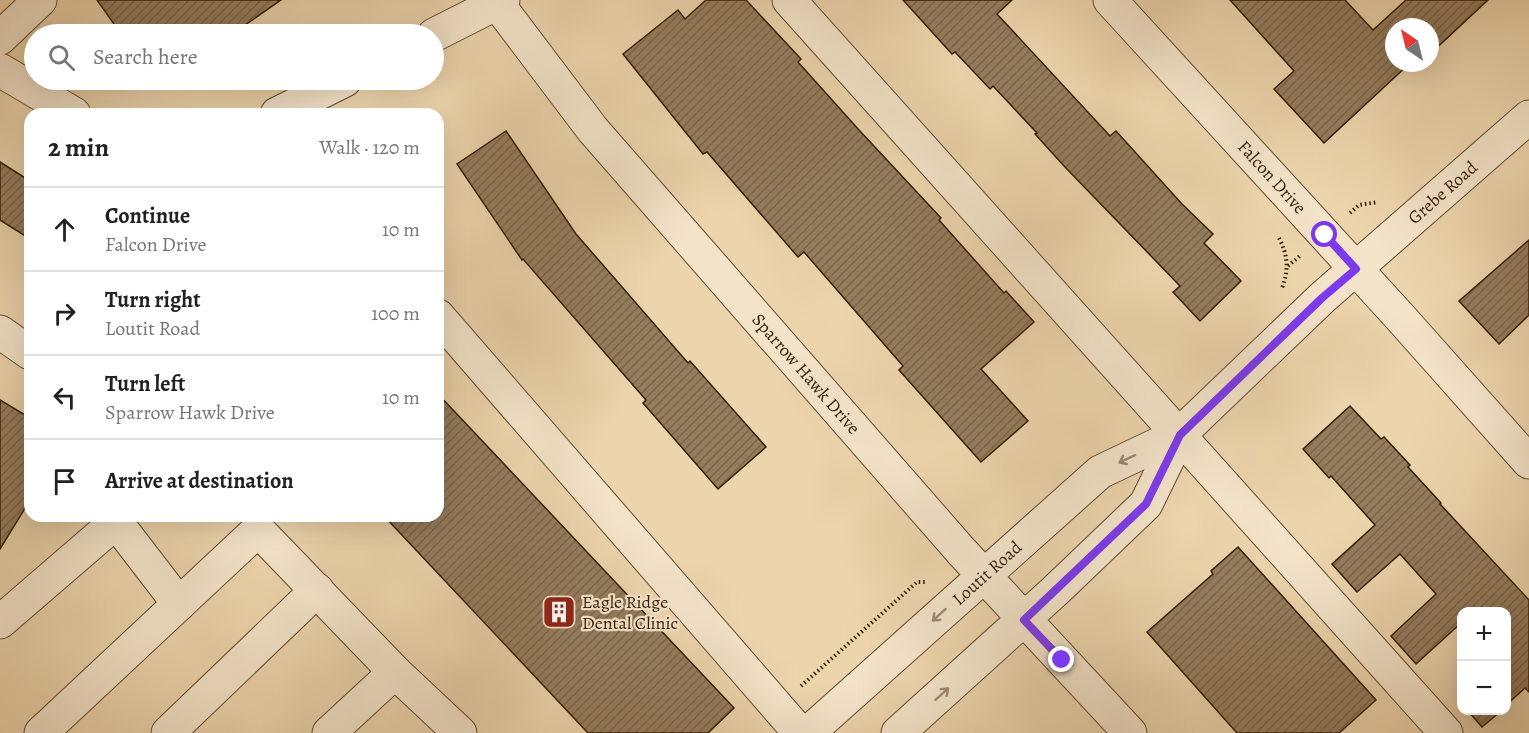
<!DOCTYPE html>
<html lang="en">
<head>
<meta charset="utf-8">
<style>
	:root { --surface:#fff; --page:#f2f2f2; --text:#202124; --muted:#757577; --line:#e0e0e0 }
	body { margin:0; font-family:Alegreya,serif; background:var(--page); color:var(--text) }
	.controls { position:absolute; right:18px; bottom:18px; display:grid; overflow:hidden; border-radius:12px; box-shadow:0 6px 24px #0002 }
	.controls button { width:54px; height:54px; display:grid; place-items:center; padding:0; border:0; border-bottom:2px solid var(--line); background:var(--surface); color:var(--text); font:30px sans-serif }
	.compass { position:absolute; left:1385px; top:18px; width:54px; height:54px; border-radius:50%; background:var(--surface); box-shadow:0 6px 24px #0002; rotate:325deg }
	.stop { position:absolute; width:18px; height:18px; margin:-14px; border:4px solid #7c3aed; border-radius:50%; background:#fff }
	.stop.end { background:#7c3aed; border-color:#fff; box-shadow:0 2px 6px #0008 }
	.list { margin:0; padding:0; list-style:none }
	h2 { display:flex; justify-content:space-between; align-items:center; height:78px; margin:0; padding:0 24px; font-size:26px }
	h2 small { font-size:20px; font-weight:400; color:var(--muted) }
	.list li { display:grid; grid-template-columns:39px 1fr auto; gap:18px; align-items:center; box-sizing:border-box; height:84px; padding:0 24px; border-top:2px solid var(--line) }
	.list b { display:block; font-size:22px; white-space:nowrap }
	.list p { margin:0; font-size:20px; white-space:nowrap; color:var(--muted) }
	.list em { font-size:20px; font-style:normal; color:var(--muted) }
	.icon { flex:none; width:33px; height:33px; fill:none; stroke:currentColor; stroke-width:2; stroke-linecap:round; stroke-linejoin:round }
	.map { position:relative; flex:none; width:1529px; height:733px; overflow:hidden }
	.search { position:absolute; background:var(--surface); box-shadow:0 6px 24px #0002; left:24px; top:24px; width:420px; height:66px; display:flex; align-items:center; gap:15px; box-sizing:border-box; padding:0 21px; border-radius:33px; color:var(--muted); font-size:22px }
	.panel { position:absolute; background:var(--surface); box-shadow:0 6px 24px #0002; left:24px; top:108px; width:420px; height:414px; border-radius:18px }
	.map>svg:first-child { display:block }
	.building { fill:url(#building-hatch); stroke:#351d07; stroke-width:1.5 }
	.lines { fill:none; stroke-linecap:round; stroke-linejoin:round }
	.minor-casing { stroke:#634b30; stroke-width:35 }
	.path { stroke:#351d07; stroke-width:4; stroke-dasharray:1.5 3; stroke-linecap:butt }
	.minor { stroke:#f3e3c9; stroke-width:33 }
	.oneway { stroke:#9e8a72 }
	.route { stroke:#7c3aed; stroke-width:8 }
	.labels { text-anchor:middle; stroke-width:4.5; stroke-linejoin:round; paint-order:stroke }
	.street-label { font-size:18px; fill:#351d07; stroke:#f3e3c9 }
	.poi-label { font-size:18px; fill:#351d07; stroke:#f3e3c9; text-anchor:start }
</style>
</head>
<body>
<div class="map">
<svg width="1529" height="733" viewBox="0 0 1529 733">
	<defs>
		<pattern id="building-hatch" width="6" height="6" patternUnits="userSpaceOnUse" patternTransform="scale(1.5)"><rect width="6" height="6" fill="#947c5d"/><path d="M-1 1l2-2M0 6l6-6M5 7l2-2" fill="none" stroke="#7a654b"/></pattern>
	</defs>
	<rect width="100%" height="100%" fill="#ecd4ac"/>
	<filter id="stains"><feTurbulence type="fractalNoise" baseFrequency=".00333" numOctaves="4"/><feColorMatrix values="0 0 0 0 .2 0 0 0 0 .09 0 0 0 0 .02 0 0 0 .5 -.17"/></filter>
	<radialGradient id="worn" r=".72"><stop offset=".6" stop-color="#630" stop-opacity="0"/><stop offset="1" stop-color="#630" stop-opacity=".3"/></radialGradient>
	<g class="building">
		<polygon points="97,0 281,0 232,34 121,34"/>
		<polygon points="706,0 746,0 801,59 798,62 859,130 941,218 939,220 1004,293 1006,291 1034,322 981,369 1028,421 981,462 899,370 903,366 804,252 798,257 707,152 703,154 623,54 678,10 685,19"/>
		<polygon points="903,0 1012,0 997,14 1110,136 1116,131 1182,204 1213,234 1204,243 1241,281 1200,321 1173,292 1180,286 1064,166 1035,134 1037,133 993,86 990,89 955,52 952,54"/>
		<polygon points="1230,0 1345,0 1373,30 1406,0 1488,0 1430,54 1430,27 1394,27 1394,63 1410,63 1324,143 1274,89 1294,71"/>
		<polygon points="506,131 576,234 688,363 690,361 766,447 718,489 643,403 646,400 523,259 522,260 457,164"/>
		<polygon points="0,162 30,181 30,239 0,220"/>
		<polygon points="1529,240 1529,315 1499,344 1459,301"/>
		<polygon points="438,394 734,708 708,733 588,733 384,516 438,516"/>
		<polygon points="0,400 30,418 30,500 0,549"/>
		<polygon points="1350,406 1381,439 1384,437 1410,465 1408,467 1441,503 1440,504 1529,600 1529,692 1525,688 1506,705 1506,612 1461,612 1461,623 1416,664 1391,636 1436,594 1400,554 1357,592 1332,564 1375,525 1331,476 1329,478 1303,449"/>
		<polygon points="1238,547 1376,700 1339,733 1237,733 1147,632 1213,574 1211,571"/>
		<polygon points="1468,711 1501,711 1482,727"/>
	</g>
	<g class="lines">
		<g class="minor-casing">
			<g id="minor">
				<polyline points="789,0 1446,733"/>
				<path id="s1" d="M1110,0L1400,317L1529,462"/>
				<path id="s2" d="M497,3L593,130L962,552L1130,733"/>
				<polyline points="434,35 503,0"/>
				<polyline points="0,38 40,0"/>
				<polyline points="0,70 74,114"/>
				<polyline points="277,114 345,80"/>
				<polyline points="438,316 800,733"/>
				<polyline points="0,332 30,353"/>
				<polyline points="118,516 116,522 179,604"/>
				<polyline points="0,622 116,522"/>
				<polyline points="41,733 258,530 395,672 460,733"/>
				<polyline points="168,733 317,590"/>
				<polyline points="329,733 395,672"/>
				<path id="s3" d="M808,733L1100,472L1180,434L1322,298L1529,117"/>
				<polyline points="898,733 1055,591 1146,504 1180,434"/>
			</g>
		</g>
		<g class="path">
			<polyline points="1350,213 1359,205 1378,202"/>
			<path d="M1279,238C1288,255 1289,270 1282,288"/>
			<polyline points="1288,266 1301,255"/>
			<polyline points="801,686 917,582 925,582"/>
		</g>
		<use href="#minor" class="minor"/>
	</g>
	<defs><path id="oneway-shaft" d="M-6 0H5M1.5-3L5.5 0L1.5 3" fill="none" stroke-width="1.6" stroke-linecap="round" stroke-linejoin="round" transform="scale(1.5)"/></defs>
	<g class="oneway">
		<use href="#oneway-shaft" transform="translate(1127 459) rotate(155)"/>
		<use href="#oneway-shaft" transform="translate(939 615) rotate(138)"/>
		<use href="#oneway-shaft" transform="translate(942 694) rotate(-42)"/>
	</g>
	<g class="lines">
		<polyline class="route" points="1062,660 1024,620 1146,504 1180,435 1322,298 1356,269 1325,235"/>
	</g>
	<defs>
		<g id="building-square" transform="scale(1.725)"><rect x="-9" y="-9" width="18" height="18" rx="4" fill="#8f2418" stroke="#f3e3c9"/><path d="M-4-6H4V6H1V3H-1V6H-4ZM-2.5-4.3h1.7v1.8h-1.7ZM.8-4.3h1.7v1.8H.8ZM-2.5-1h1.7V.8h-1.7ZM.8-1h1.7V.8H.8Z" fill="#fff"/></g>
	</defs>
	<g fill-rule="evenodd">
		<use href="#building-square" x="559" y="612"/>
	</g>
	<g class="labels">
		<g class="street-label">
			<text dy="6" stroke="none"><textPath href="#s1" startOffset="240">Falcon Drive</textPath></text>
			<text dy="6" stroke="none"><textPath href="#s3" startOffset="837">Grebe Road</textPath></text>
			<text dy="6" stroke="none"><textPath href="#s2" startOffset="483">Sparrow Hawk Drive</textPath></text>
			<text dy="6" stroke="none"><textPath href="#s3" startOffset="240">Loutit Road</textPath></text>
		</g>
		<g class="poi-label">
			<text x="582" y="608">Eagle Ridge<tspan x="582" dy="21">Dental Clinic</tspan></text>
		</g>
	</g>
	<rect width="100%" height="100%" filter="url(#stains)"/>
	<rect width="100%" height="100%" fill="url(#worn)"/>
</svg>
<div class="controls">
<button>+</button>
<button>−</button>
</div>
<svg class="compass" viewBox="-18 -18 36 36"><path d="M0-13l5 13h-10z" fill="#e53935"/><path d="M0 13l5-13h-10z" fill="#757577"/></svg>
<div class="stop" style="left:1325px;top:235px"></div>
<div class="stop end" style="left:1062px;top:660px"></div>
<div class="search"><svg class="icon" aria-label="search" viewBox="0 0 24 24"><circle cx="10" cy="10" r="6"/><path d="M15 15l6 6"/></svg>Search here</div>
<section class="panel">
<h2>2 min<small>Walk · 120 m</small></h2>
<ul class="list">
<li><svg class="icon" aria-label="ahead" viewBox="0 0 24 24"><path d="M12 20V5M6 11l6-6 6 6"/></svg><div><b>Continue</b><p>Falcon Drive</p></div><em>10 m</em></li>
<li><svg class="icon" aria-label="right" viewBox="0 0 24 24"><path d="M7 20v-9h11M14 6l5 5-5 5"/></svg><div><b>Turn right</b><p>Loutit Road</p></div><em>100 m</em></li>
<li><svg class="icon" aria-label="left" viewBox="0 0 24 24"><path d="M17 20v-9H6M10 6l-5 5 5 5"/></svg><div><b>Turn left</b><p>Sparrow Hawk Drive</p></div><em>10 m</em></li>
<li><svg class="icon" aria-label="arrive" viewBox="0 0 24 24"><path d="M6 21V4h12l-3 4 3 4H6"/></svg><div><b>Arrive at destination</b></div></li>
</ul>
</section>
</div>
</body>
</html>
